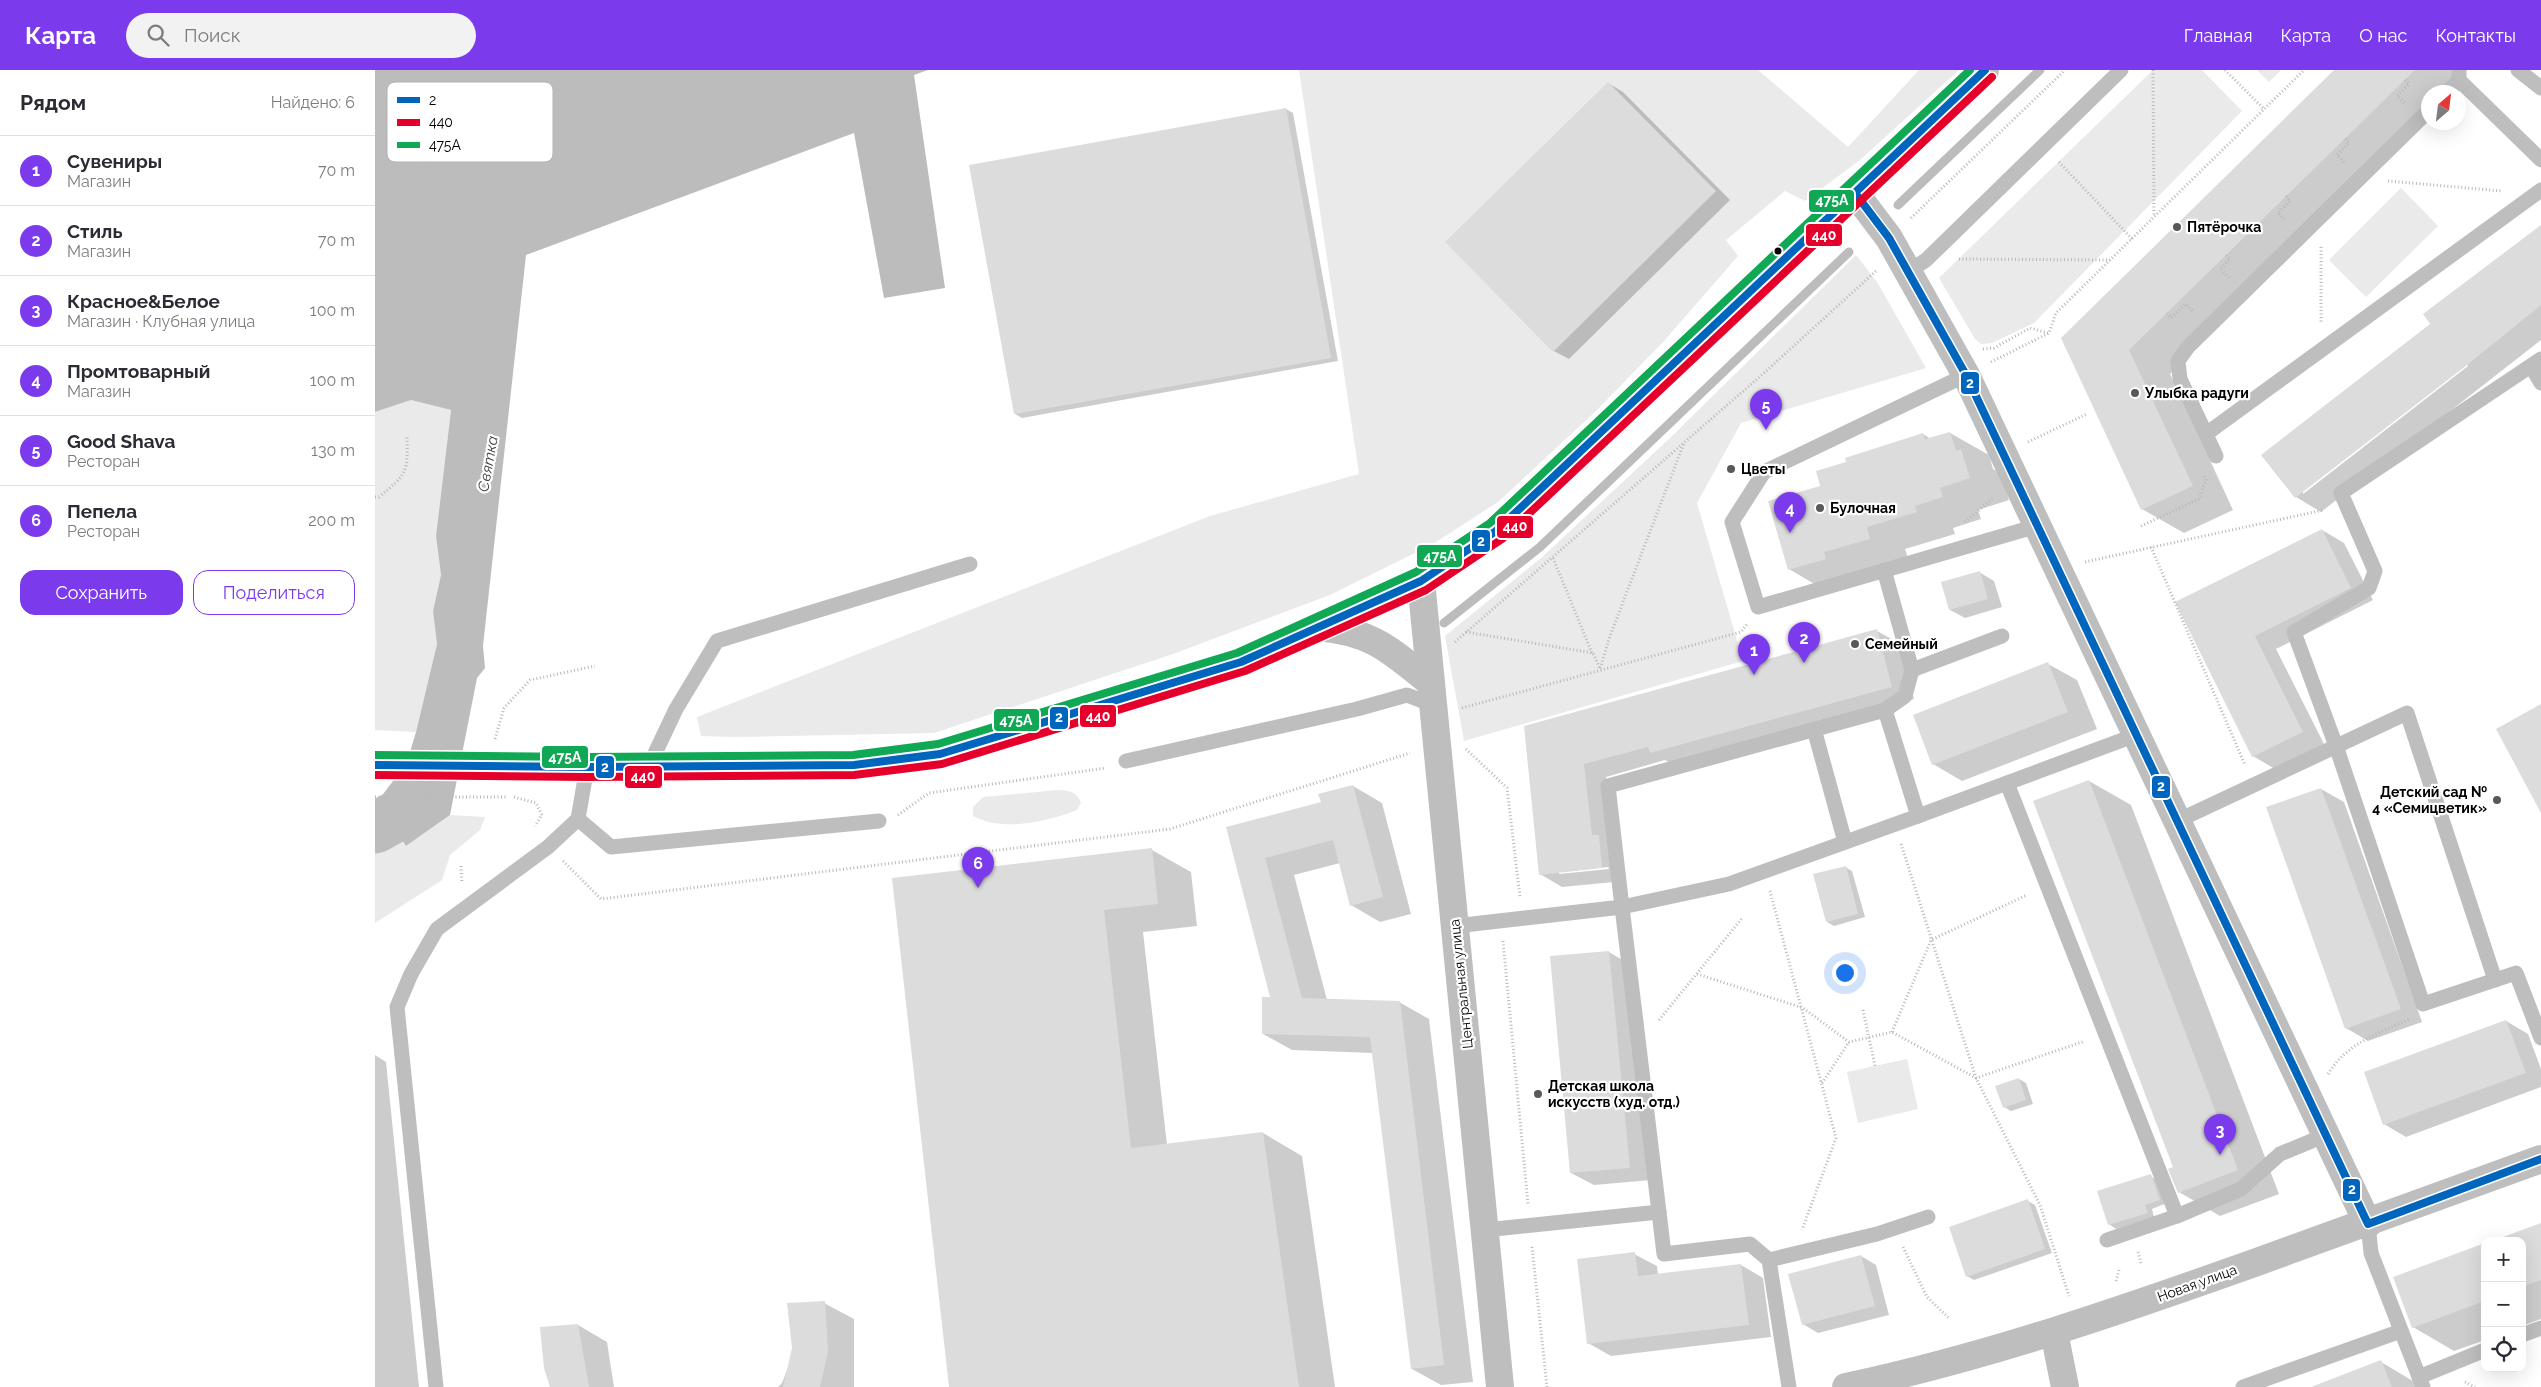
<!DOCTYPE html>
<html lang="ru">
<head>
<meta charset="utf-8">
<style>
	:root { --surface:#fff; --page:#f2f2f3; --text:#2b2b33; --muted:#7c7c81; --line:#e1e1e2; --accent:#7c3aed }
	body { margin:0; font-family:Raleway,sans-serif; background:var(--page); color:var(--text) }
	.controls { position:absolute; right:15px; bottom:15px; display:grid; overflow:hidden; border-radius:10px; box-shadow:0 5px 20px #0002 }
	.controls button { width:45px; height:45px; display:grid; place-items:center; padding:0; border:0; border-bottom:1px solid var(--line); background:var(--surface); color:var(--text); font:25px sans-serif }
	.compass { position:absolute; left:2046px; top:15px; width:45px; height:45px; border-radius:50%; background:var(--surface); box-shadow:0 5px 20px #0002; rotate:28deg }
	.you { position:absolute; left:1469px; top:902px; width:18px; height:18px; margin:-12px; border:4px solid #fff; border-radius:50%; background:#1a73e8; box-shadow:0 0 0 8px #1a73e833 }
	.badge { display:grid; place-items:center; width:32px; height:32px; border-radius:50%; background:var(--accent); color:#fff; font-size:16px; font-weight:700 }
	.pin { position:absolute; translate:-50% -41px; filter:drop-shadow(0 1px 2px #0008) }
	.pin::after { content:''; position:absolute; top:26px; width:18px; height:15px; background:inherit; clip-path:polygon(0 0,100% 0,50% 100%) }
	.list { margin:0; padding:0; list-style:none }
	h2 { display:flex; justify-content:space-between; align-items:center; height:65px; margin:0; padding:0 20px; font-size:21px }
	h2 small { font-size:16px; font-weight:400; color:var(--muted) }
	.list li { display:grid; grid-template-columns:32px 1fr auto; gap:15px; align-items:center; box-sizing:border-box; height:70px; padding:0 20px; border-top:1px solid var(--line) }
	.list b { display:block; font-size:19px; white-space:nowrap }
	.list p { margin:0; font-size:16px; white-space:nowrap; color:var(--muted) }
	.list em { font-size:16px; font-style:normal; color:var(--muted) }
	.actions { display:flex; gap:10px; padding:15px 20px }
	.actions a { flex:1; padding:11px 0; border:1px solid var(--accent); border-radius:15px; text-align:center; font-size:18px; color:var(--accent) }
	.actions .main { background:var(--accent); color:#fff }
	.icon { flex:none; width:28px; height:28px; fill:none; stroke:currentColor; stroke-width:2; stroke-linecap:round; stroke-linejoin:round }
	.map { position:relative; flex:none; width:2166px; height:1317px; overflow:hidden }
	header { display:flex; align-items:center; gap:30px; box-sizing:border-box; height:70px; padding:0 25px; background:var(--accent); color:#fff }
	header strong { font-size:24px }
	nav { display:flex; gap:28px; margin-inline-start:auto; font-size:18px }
	.search { width:350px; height:45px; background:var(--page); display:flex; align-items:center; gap:12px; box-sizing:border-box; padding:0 18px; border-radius:28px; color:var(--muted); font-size:19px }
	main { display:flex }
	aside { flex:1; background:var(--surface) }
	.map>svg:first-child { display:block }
	.green { fill:#eaeaea }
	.water { fill:#bcbcbc }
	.shadow { fill:#0003; fill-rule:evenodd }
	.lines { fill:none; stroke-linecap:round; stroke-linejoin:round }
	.stream { stroke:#bcbcbc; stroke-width:9 }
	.river { stroke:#bcbcbc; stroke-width:51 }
	.building { fill:#dcdcdc }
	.path { stroke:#b8b8b8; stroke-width:3; stroke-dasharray:1 2.5; stroke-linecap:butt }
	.lane { stroke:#bebebe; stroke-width:15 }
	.street { stroke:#bebebe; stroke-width:28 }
	.primary { stroke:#bdbdbd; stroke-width:28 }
	.bus-1-casing { stroke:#fff; stroke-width:11 }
	.bus-2-casing { stroke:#fff; stroke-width:11 }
	.bus-3-casing { stroke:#fff; stroke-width:11 }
	.bus-1 { stroke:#0065bd; stroke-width:8 }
	.bus-2 { stroke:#e4002b; stroke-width:8 }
	.bus-3 { stroke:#10a855; stroke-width:8 }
	.poi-dot { fill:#595959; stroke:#fff; stroke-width:2 }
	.bus-dot { fill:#000; stroke:#fff; stroke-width:2 }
	.labels { text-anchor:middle; stroke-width:4.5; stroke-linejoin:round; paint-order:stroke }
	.poi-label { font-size:14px; font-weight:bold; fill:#000; stroke:#fff; text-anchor:start }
	.street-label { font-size:14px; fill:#000; stroke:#fff }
	.water-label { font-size:15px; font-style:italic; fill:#404040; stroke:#fff }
	.key { fill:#fff; stroke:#b2b2b2; stroke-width:1 }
	.key-label { font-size:14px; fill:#000 }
	.line-badge { stroke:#fff; stroke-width:2 }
	.badge-label { font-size:14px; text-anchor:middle; font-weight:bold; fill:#fff }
</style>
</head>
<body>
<header>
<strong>Карта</strong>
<div class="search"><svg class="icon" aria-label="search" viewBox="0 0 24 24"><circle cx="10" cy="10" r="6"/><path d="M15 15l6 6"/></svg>Поиск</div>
<nav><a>Главная</a><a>Карта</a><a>О нас</a><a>Контакты</a></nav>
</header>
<main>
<aside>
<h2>Рядом<small>Найдено: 6</small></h2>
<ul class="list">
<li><span class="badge">1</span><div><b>Сувениры</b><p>Магазин</p></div><em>70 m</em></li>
<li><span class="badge">2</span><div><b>Стиль</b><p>Магазин</p></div><em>70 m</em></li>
<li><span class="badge">3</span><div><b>Красное&amp;Белое</b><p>Магазин · Клубная улица</p></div><em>100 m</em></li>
<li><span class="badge">4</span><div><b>Промтоварный</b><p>Магазин</p></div><em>100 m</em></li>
<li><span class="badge">5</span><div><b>Good Shava</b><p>Ресторан</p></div><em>130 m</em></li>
<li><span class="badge">6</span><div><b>Пепела</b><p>Ресторан</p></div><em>200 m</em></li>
</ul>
<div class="actions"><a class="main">Сохранить</a><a>Поделиться</a></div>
</aside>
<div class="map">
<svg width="2166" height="1317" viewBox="0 0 2166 1317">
	<rect width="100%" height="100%" fill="#fff"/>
	<g class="green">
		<polygon points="924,0 1383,0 1473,77 1544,0 1584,0 1485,90 1430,131 1410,121 1351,170 1363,186 1289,271 1221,341 1123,432 1058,474 955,525 798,584 559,663 359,667 326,666 322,647 835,446 984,404"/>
		<polygon points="1778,0 1827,0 1867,41 1659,253 1617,273 1606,274 1600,269 1564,208"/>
		<polygon points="1882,0 1906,0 1894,12"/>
		<polygon points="2026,118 2063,156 1991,227 1954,190"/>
		<polygon points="1481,185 1502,212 1551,298 1366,353 1322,433 1368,591 1089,671 1070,566 1166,488 1295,368"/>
		<polygon points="36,330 76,340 61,466 66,505 58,541 62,574 41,662 0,660 0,342"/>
		<path d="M683,720C694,721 702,721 706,733L702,740C672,752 627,762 598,746V737L608,727Z"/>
		<polygon points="75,745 110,747 105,760 75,785 67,810 0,853 0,747 12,747 31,776"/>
		<polygon points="1532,989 1543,1039 1483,1053 1472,1002"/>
	</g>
	<polygon class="water" points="0,0 553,0 539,5 570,218 509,228 479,63 151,185 108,576 110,598 102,608 75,745 31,776 12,747 24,719 41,662 62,574 58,541 66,505 61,466 76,340 36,330 0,342"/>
	<g class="shadow">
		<polygon points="1961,0 2081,0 2093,12 2082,22 2054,22 2054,51 1795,304 1858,440 1809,463 1767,439 1687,269"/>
		<polygon points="1233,13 1248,22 1355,130 1194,289 1179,281"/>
		<polygon points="911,39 918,43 963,291 647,348 640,344"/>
		<path d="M2166,156V270L1946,442L1921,427L2057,254ZM2092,294L2093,296L1928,424V421Z"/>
		<polygon points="1575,363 1614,385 1618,399 1625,403 1634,430 1603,440 1606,449 1578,458 1580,464 1530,479 1534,491 1453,522 1414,499 1447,417 1472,392 1548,364 1556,369"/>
		<polygon points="1947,460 1969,473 1998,530 1901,579 1949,674 1900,699 1878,686 1802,533"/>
		<polygon points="1604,502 1619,511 1627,537 1590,548 1575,540"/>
		<path d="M1502,561L1524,573L1539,629L1299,695L1290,690L1231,707L1238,774L1249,811L1187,817L1165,804L1150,657ZM1233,797L1234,799L1184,804V802Z"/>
		<polygon points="1673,594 1702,610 1722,659 1587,711 1558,694"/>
		<polygon points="1714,711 1756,735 1904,1124 1845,1146 1804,1122"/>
		<polygon points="978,716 1007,733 1036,844 1005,852 976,835 965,793 919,805 952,930 1024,932 1054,949 1098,1312 1066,1315 1037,1299 998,983 917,980 888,964 897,929 852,758 947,733"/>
		<polygon points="1946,719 1969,732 2047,952 1993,971 1971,958"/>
		<polygon points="777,780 816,802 822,856 768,862 792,1075 888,1063 927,1086 960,1317 576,1317 518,809"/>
		<polygon points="1470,797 1477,801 1490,847 1459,856 1452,852"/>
		<polygon points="1234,882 1256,895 1276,1110 1219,1115 1196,1103"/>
		<polygon points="2131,951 2153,964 2166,999 2166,1017 2031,1067 2009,1054"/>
		<polygon points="0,985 11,992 44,1317 0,1317"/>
		<polygon points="1644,1009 1651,1013 1658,1034 1636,1041 1629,1037"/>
		<polygon points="1775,1106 1782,1110 1792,1133 1777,1139 1779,1147 1741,1159 1734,1154"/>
		<polygon points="1653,1131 1660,1135 1677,1183 1599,1210 1592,1206"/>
		<polygon points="2166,1154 2166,1249 2147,1256 2147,1171"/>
		<polygon points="2110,1175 2110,1270 2079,1281 2038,1257"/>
		<polygon points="1259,1184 1282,1196 1283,1205 1366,1195 1388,1208 1396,1267 1236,1286 1213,1273"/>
		<polygon points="1486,1186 1501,1195 1514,1245 1443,1263 1428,1254"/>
		<polygon points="449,1233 479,1249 479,1317 403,1317 407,1313 416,1290"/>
		<polygon points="203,1255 232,1272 239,1317 177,1317"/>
		<polygon points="2006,1292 2048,1317 1937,1317"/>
	</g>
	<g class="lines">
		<g class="stream">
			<polyline points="1523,135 1665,0"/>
			<polyline points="1069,553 1165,477 1474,182"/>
		</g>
		<polyline class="river" points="0,758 25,744 60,698"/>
	</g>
	<g class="building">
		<polygon points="1959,0 2040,0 1754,280 1818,416 1766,440 1686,268"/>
		<polygon points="1233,12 1341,121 1178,282 1070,172"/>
		<polygon points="911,38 956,288 639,344 594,95"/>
		<polygon points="2166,155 2166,235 2087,299 1920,428 1886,385 2055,254 2048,244"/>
		<polygon points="1575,362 1581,381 1586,379 1595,408 1565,418 1568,427 1540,436 1542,442 1492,457 1495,469 1449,482 1451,489 1413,500 1393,431 1445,416 1441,401 1471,392 1470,388 1548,363 1550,369"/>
		<polygon points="1947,459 1976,518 1880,566 1928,662 1877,687 1800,532"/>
		<polygon points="1605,501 1613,529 1574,540 1566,512"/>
		<polygon points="1502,559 1517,617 1275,683 1273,677 1209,694 1217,765 1224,765 1227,798 1164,805 1149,656"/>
		<polygon points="1673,592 1693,642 1557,695 1538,645"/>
		<polygon points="2166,634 2166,743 2121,659"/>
		<polygon points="1714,710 1863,1100 1803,1123 1793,1099 1798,1097 1658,731"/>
		<polygon points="978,715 1008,827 975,836 958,770 890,788 927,928 1025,931 1069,1295 1036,1299 995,967 887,964 887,927 895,927 851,757 946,732 943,724"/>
		<polygon points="1946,718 2026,939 1970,959 1891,737"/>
		<polygon points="777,778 783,834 729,840 756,1078 888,1062 924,1317 574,1317 517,808"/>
		<polygon points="1471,796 1483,844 1451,852 1438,804"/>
		<polygon points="1234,881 1255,1098 1195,1103 1175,886"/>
		<polygon points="2131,950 2151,1003 2008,1055 1989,1002"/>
		<polygon points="1644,1008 1651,1030 1628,1038 1620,1016"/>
		<polygon points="1776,1104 1785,1130 1770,1135 1773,1143 1733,1155 1722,1121"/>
		<polygon points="1653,1129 1670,1179 1591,1207 1574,1157"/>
		<polygon points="2166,1153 2166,1210 2147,1217 2147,1171 2117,1171"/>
		<polygon points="2110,1173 2110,1231 2037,1258 2018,1207"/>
		<polygon points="1260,1182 1263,1206 1366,1194 1374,1255 1212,1274 1202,1189"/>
		<polygon points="1486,1185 1500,1236 1427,1255 1413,1204"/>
		<polygon points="450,1231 453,1282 445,1317 408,1317 417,1278 412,1233"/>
		<polygon points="203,1254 214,1317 175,1317 169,1298 165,1257"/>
		<polygon points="2006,1290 2017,1317 1942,1317 1941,1315"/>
	</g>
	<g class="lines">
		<g class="path">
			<polyline points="1778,0 1779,147"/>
			<polyline points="1850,0 1889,39"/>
			<polyline points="2030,10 2034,14 2022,26 2030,34"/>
			<polyline points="1684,92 1757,169"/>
			<polyline points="1969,92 1962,85 1974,73 1970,68"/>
			<polyline points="2013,111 2127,121"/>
			<polyline points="1911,126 1915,131 1903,143 1911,151"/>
			<polyline points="1536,148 1690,0"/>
			<polyline points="1946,177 1946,253"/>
			<polyline points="1851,185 1855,189 1845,199 1854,208"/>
			<polyline points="1584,189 1735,190"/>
			<polyline points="1792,243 1796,248 1810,234 1819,242"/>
			<polyline points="1608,279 1619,278 1655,258 1673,263"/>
			<polyline points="1616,292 1674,263 1681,243 1929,0"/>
			<polyline points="1653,372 1712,344"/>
			<path d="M0,427H4C32,404 33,403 32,366"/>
			<polyline points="1590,452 1617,429"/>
			<polyline points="1766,456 1824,429 1831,410 1829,405"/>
			<polyline points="1776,477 1870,695"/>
			<polyline points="1178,488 1217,583"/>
			<polyline points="1710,492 1948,440"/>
			<polyline points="1091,562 1218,583 1225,599 1235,566 1309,373"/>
			<polyline points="1080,572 1389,303 1501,201"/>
			<polyline points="1087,638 1366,562 1372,554"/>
			<polyline points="120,669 129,638 155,610 220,596"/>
			<polyline points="1091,679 1132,718 1145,827"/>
			<polyline points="0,727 131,727"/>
			<polyline points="139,727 161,733 167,745 160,756"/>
			<polyline points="523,745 554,723 731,698"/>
			<polyline points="1526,774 1601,1008 1665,1135 1694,1226"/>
			<polyline points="188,791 226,829 795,759 1035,683"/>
			<polyline points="86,796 87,813"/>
			<polyline points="1395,821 1461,1068 1427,1160"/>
			<polyline points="1128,871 1153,1134"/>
			<polyline points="1322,904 1428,938 1474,972 1517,962 1601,1008 1710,971"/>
			<polyline points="1488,940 1500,996"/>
			<polyline points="1284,950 1368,847"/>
			<polyline points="1517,962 1556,870 1652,825"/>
			<path d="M1953,1004C1972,973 2002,964 2035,949"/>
			<polyline points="1447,1013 1474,972"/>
			<polyline points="1157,1177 1172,1317"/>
			<polyline points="1528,1177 1552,1227 1575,1249"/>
			<polyline points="1763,1182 1766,1193"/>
			<polyline points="1741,1211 1744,1200"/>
			<polyline points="2090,1312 2100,1317"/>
		</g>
		<g class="lane">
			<polyline points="2084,0 2084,10 2166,90"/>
			<polyline points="2143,0 2166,18"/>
			<polyline points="2072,22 2084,10"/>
			<polyline points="1533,202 1551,190 1746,0"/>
			<polyline points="2166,289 1966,423 2000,501 1994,518 1919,562 1961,676 2048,934 2141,903 2166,968"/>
			<polyline points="2156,296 2166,313"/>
			<polyline points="1591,305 1389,402 1357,452 1383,537 1662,456"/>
			<polyline points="1831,364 2166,120"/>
			<polyline points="1841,386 1805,309 1803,291 1813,277 2054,40"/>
			<polyline points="1537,600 1627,566"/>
			<polyline points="1510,640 1543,746 1761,665"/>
			<polyline points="1439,659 1470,772"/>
			<polyline points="751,691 982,639 1032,625 1058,635"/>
			<polyline points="274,696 301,639 342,571 595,494"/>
			<polyline points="1632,713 1802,1146 1732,1170"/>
			<polyline points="203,749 236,777 504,751"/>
			<polyline points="1802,751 2032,643 2120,910"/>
			<polyline points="1080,856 1247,837 1233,716 1510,640 1530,626 1537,600 1509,500"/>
			<polyline points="1284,1142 1289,1184 1375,1174 1394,1190 1414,1317"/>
			<polyline points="1802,1146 1866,1119 1905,1084 1951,1065"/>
			<polyline points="1993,1154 1996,1183 2048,1317"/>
			<polyline points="1110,1160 1284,1142 1247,837 1354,814 1543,746"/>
			<polyline points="1394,1190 1502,1164 1553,1147"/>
			<polyline points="2147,1265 2166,1258"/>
			<polyline points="2044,1307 2110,1280"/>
			<polyline points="61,1317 22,937 36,904 62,859 173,777 203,749 212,697"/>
			<polyline points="1868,1317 2026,1261"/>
		</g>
		<g class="street">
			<polyline points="1480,123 1514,168 1591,305 1993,1154"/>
			<polyline points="1046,511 1125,1317"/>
			<path d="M943,557C998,562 1015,580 1056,613"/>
			<polyline points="1679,1262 1690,1317"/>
			<path d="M1471,1317C1612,1287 1747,1240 1882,1192C1977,1157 2072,1124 2166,1089"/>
		</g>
		<polyline class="primary" points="0,695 212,697 479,695 565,684 866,592 1046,511 1121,461 1610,0"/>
		<g class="bus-1-casing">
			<g id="bus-1">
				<polyline points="1480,123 1514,168 1591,305 1993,1154 2166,1089"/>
				<polyline points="0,695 212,697 479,695 565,684 866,592 1046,511 1121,461 1610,0"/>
			</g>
		</g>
		<g class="bus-2-casing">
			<polyline id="bus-2" points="0,705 212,707 479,705 567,694 870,601 1051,520 1127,469 1617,7"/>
		</g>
		<g class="bus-3-casing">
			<polyline id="bus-3" points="0,685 212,687 478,685 563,674 862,583 1041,502 1115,453 1595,0"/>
		</g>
		<use href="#bus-1" class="bus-1"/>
		<use href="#bus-2" class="bus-2"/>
		<use href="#bus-3" class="bus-3"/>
	</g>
	<g class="poi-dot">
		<circle cx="1802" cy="157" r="5"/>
		<circle cx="1760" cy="323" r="5"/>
		<circle cx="1356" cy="399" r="5"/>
		<circle cx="1445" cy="438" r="5"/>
		<circle cx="1480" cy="574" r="5"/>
		<circle cx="2122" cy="730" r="5"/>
		<circle cx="1163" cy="1024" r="5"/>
	</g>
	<circle class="bus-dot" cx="1403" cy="181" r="4.5"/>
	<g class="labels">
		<g class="poi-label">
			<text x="1812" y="162">Пятёрочка</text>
			<text x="1770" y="328">Улыбка радуги</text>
			<text x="1366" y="404">Цветы</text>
			<text x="1455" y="443">Булочная</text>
			<text x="1490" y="579">Семейный</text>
			<text x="2112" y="727" text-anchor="end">Детский сад №<tspan x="2112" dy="16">4 «Семицветик»</tspan></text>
			<text x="1173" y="1021">Детская школа<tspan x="1173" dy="16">искусств (худ. отд.)</tspan></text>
		</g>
		<g class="street-label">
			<text transform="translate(1086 914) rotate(-96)" y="5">Центральная улица</text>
			<text transform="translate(1822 1213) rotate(-20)" y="5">Новая улица</text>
		</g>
		<g class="water-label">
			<text transform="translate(113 394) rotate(-80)" y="5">Святка</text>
		</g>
	</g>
	<rect x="12" y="12" width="166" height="80" rx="8" class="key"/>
	<rect x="22" y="27" width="23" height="6" fill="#0065bd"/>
	<rect x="22" y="49" width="23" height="7" fill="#e4002b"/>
	<rect x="22" y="72" width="23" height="6" fill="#10a855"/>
	<g class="key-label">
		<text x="54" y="35">2</text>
		<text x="54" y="57">440</text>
		<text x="54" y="80">475А</text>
	</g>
	<g class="line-badge">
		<rect x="1433" y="119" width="47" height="24" rx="5" fill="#10a855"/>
		<rect x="1430" y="153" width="38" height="24" rx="5" fill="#e4002b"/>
		<rect x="1585" y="301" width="20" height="24" rx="5" fill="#0065bd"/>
		<rect x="1121" y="445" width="38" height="24" rx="5" fill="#e4002b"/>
		<rect x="1096" y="459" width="20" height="24" rx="5" fill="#0065bd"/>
		<rect x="1041" y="474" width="47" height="24" rx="5" fill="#10a855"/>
		<rect x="704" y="634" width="38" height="24" rx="5" fill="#e4002b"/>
		<rect x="674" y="636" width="20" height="24" rx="5" fill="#0065bd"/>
		<rect x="618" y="638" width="47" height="24" rx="5" fill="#10a855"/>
		<rect x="166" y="675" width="48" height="24" rx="5" fill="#10a855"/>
		<rect x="220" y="685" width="20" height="24" rx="5" fill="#0065bd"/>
		<rect x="249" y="695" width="39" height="24" rx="5" fill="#e4002b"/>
		<rect x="1776" y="705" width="20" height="24" rx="5" fill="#0065bd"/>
		<rect x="1967" y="1108" width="19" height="24" rx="5" fill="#0065bd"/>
	</g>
	<g class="badge-label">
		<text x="1457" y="135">475А</text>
		<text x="1449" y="170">440</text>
		<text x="1595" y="318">2</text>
		<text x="1140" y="461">440</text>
		<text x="1106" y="476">2</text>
		<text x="1065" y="491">475А</text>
		<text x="723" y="651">440</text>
		<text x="684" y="652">2</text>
		<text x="641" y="655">475А</text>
		<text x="190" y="692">475А</text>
		<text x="230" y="702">2</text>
		<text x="268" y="711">440</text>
		<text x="1786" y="721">2</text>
		<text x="1977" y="1124">2</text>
	</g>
</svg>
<div class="controls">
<button>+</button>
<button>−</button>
<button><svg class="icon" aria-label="locate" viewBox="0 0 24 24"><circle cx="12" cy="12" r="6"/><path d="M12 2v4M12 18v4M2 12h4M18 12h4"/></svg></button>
</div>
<svg class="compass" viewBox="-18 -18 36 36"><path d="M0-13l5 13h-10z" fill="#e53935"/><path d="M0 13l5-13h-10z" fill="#7c7c81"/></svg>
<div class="you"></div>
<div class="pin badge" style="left:1379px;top:605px">1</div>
<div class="pin badge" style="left:1429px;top:593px">2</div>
<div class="pin badge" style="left:1845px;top:1085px">3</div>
<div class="pin badge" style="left:1415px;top:463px">4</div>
<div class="pin badge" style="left:1391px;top:360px">5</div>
<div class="pin badge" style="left:603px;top:818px">6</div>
</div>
</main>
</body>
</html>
